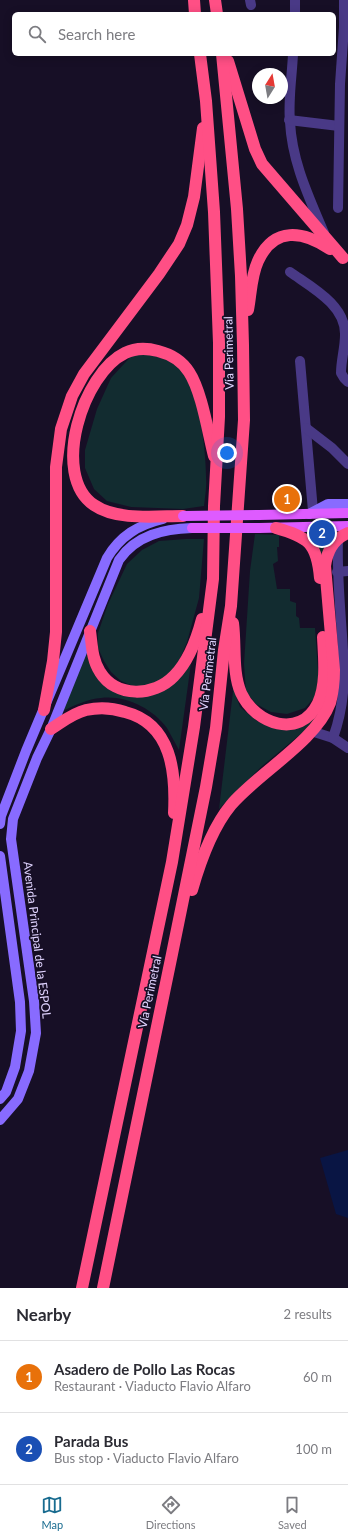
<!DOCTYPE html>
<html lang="en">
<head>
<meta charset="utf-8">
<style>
	:root { --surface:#fff; --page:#f7f7f7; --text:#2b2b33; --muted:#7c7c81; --line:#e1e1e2; --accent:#186b8f }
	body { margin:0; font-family:Lato,sans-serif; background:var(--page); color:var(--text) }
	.compass { position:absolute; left:252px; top:68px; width:36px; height:36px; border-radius:50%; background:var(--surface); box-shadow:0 2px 10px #0003; rotate:11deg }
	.you { position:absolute; left:227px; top:453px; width:14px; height:14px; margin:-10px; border:3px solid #fff; border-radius:50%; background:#1a73e8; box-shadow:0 0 0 6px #1a73e833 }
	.badge { display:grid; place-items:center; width:26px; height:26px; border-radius:50%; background:var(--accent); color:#fff; font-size:13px; font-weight:700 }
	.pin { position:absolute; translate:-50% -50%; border:2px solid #fff; box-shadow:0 1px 4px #0006 }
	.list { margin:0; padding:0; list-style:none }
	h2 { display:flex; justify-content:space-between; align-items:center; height:52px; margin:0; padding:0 16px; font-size:17px }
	h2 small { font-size:13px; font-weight:400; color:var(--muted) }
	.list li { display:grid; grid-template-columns:26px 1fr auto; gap:12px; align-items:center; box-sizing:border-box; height:72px; padding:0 16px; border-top:1px solid var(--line) }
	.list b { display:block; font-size:15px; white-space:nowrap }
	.list p { margin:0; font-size:13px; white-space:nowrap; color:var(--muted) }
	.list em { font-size:13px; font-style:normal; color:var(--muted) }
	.icon { flex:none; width:22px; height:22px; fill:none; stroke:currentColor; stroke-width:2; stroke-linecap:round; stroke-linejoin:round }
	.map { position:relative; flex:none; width:348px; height:1288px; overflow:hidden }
	.search { position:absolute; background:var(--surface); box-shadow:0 2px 10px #0003; left:12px; right:12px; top:12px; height:44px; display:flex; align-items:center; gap:10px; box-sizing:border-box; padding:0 14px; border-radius:6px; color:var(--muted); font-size:15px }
	.sheet { height:196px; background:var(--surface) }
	nav { display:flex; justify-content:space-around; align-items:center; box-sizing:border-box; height:56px; border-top:1px solid var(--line); background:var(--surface); font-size:11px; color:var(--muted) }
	nav a { display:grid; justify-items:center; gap:2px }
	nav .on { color:var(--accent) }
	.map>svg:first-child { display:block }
	.green { fill:#122c30 }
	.water { fill:#091544 }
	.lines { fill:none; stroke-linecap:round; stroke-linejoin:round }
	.street { stroke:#493986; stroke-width:10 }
	.secondary { stroke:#886bff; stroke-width:10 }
	.primary { stroke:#de5bff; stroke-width:10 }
	.highway { stroke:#ff4f85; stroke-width:12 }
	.primary-bridge { stroke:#de5bff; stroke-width:10 }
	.labels { text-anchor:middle; stroke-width:3.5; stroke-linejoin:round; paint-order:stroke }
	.street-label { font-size:12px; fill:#e0d4ff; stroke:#170f26 }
</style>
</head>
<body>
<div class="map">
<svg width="348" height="1288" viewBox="0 0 348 1288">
	<rect width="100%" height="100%" fill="#170f26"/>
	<g class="green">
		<path d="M135,352C152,356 169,357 182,370C199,386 206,452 206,476C207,486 205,496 204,506L183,509L131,507L107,501L94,489L85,468V450L97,409L111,378Z"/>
		<polygon points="337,532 323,559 317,546 307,534"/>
		<polygon points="255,534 279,535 279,547 277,547 278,561 273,564 277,589 290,589 290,601 296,603 296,616 299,618 300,628 315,628 319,685 314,698 305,708 287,714 271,712 256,704 246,692 244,664 250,571"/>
		<polygon points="186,539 204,539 199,598 187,642 177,666 168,676 152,685 135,687 121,681 111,672 104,661 98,648 98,633 108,604 127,564 142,550 159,541"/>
		<path d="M85,650L92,666L120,691L175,682L184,674L192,656L179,750C175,743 171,735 167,728C153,709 126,695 101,698C88,699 75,705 63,711Z"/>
		<polygon points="234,683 235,693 240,707 257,721 280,729 318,714 309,727 261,767 219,809"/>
	</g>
	<polygon class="water" points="348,1150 348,1218 336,1214 320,1158"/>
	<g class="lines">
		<g class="street">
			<polyline points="250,0 251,5"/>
			<polyline points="295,14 295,0"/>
			<path d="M293,54C292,76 288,100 290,122C292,162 309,197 324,233"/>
			<polyline points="289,120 339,126"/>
			<polyline points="338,208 340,84 344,27 344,0"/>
			<path d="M290,272C311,287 346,305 345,335C345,348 341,360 341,373L344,378L348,382"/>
			<polyline points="300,361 313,511"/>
			<polyline points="306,428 332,448 348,464"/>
			<polyline points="337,572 348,571"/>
			<polyline points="311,731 333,738 348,748"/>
			<path d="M333,738C348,696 344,664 341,621C339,593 337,566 338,539"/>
		</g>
		<g class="secondary">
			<polyline points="309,514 328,504 348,504"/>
			<path d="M0,824L1,816L26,751L107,558C120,536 138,525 163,519"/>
			<polyline points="0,856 20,1002 21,1031 15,1067 6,1092 0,1099"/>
			<path d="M0,1120L18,1099L29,1071L36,1033L34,1001L11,839L13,819L37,758L51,729L119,560C136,535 164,529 192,528"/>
		</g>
		<g class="primary">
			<polyline points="259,515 348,513"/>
			<polyline points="259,528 348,526"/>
		</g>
		<g class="highway">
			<polyline points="194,0 195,14"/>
			<polyline points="215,0 217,14"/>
			<polyline points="228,61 255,149 262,164 343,258"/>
			<path d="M248,310C251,294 251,276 258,261C274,226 303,231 330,249"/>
			<path d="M183,516C156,516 117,521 94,505C50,475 83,373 125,353C135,348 147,348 158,351C170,354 182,361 189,372C202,392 208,433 214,456"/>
			<path d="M276,528C308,537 317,543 320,578"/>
			<path d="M233,623C236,646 232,672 241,693C255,724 300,740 318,703C327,684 324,657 323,637"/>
			<path d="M90,631C92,645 92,660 100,672C116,698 154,697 174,676C188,662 197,638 202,619"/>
			<polyline points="44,710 53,661 56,632 56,467 61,429 72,396 84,374 159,274 179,244 187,225 194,197 203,128"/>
			<path d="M51,729C62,722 73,713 86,710C99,707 113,708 125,712C172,724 176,773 174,813"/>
			<path d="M192,890C200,862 212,828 231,805C257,774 316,741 330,703C333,692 334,681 334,670L325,566C327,551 333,539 348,533"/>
			<polyline points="82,1288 172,862 194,727 213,579 214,506 219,417 219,343 214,212 206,101 200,54"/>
			<polyline points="103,1288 172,954 206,787 216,728 224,650 231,606 244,420 243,345 241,276 237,209 222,54"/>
		</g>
		<g class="primary-bridge">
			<polyline points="183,516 259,515"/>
			<polyline points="192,528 259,528"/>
		</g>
	</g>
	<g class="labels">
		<g class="street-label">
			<text transform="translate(229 353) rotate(-91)" y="4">Vía Perimetral</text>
			<text transform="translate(208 674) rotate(-83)" y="4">Vía Perimetral</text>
			<text transform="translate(37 940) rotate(83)" y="4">Avenida Principal de la ESPOL</text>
			<text transform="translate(150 992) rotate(-78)" y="4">Vía Perimetral</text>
		</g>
	</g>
</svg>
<svg class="compass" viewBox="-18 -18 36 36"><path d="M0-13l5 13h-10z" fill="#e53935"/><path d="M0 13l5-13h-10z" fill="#7c7c81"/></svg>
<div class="you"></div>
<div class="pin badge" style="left:287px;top:499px;background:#e8710a">1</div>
<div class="pin badge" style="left:322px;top:533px;background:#1a4fb4">2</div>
<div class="search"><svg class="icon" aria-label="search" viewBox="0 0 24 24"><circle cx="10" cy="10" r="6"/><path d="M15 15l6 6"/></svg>Search here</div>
</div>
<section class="sheet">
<h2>Nearby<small>2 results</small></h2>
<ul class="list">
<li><span class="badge" style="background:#e8710a">1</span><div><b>Asadero de Pollo Las Rocas</b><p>Restaurant · Viaducto Flavio Alfaro</p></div><em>60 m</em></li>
<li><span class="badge" style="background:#1a4fb4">2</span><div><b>Parada Bus</b><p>Bus stop · Viaducto Flavio Alfaro</p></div><em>100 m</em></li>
</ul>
</section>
<nav>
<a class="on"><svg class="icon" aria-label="map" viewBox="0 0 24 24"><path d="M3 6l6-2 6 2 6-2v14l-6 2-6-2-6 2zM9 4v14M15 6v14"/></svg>Map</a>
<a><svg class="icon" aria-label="directions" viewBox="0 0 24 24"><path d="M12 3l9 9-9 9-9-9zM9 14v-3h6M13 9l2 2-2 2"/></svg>Directions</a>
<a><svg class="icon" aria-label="saved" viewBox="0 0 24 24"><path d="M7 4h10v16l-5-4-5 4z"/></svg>Saved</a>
</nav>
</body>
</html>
